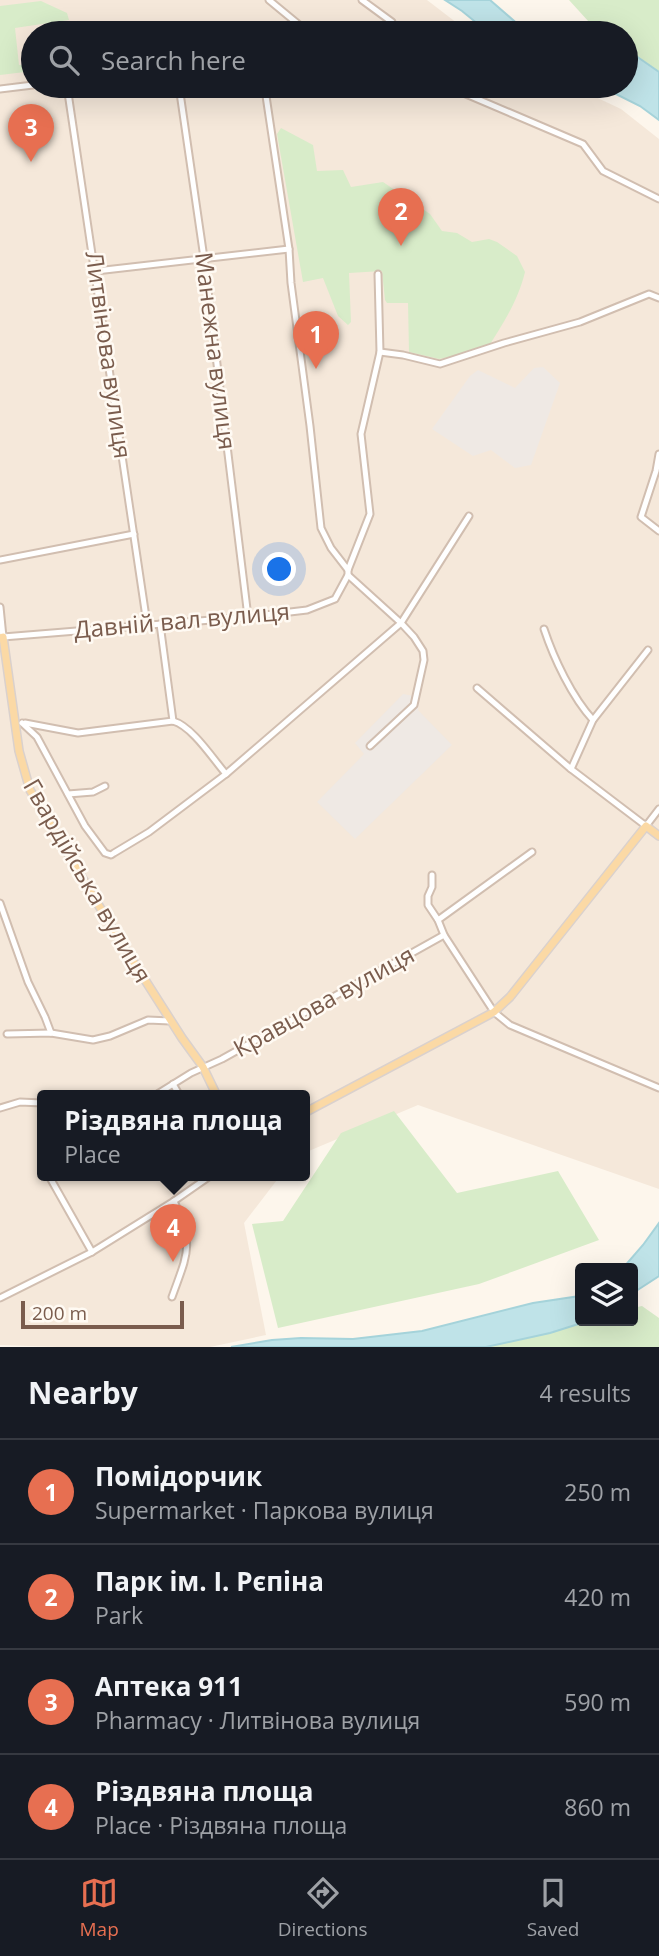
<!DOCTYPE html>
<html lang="en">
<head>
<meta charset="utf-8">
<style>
	:root { --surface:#171b24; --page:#242831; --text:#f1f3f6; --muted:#9ea1a6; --line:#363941; --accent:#e76f51 }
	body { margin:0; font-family:"Open Sans",sans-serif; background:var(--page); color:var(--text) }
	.controls { position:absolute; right:21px; bottom:21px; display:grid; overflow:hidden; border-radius:7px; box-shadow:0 7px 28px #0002 }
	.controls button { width:63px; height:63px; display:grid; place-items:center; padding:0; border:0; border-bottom:2px solid var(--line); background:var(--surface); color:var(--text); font:35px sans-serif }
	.scale { position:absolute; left:21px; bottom:18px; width:163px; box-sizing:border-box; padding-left:7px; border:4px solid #7a5c4d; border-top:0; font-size:19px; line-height:24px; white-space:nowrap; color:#7a5c4d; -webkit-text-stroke:5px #fffaf3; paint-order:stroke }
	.you { position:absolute; left:280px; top:570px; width:24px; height:24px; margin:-18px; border:5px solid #fff; border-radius:50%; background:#1a73e8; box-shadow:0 0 0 10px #1a73e833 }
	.badge { display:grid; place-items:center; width:46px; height:46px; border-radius:50%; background:var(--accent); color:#fff; font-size:23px; font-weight:700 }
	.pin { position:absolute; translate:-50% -58px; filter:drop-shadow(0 2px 4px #0008) }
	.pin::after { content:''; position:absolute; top:37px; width:24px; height:21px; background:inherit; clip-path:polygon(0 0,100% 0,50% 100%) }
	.popup { position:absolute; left:37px; top:1090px; width:273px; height:91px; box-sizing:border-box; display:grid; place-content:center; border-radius:7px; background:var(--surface); filter:drop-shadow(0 2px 5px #0005); font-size:23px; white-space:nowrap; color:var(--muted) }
	.popup b { font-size:26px; color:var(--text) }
	.popup::after { content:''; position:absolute; left:50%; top:100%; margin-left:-14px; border:14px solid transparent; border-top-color:var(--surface) }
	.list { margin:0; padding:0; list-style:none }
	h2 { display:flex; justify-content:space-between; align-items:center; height:91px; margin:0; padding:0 28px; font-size:30px }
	h2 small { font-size:23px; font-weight:400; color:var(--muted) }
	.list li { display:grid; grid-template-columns:46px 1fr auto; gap:21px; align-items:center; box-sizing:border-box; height:105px; padding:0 28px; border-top:2px solid var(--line) }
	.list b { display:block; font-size:26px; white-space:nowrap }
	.list p { margin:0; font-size:23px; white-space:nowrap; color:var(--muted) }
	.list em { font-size:23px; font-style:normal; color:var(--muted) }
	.icon { flex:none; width:38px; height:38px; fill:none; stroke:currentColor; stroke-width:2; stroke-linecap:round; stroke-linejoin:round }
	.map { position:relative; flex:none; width:659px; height:1347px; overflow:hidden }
	.search { position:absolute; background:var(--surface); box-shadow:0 7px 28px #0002; left:21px; right:21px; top:21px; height:77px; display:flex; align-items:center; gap:18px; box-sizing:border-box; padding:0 24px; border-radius:38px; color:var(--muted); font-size:26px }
	.sheet { height:511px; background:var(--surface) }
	nav { display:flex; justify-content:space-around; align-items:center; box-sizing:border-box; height:98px; border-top:2px solid var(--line); background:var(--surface); font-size:19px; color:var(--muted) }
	nav a { display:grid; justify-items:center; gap:4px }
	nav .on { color:var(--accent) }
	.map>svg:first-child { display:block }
	.residential { fill:#f5e8da }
	.industrial { fill:#efe9e4 }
	.green { fill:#d8ecc9 }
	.water { fill:#bfe3e8; stroke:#a5d3da; stroke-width:2 }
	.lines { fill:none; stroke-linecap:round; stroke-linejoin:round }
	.minor-casing { stroke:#d1beb0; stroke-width:9 }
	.major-casing { stroke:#dad1cd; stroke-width:10 }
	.minor { stroke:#fff; stroke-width:5 }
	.major { stroke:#fbd9a5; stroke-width:7 }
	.labels { text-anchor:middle; stroke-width:5; stroke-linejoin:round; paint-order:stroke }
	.street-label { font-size:24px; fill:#7a5c4d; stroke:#fffaf3 }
</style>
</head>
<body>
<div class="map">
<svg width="659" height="1347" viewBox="0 0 659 1347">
	<rect width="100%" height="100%" fill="#fdf6ec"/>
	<polygon class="residential" points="0,0 427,0 470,33 33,33 33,86 572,86 621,109 659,139 659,1189 418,1105 304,1153 304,1096 42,1096 42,1176 280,1176 244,1223 266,1335 210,1347 58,1347 0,1345"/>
	<g class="industrial">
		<polygon points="543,367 560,383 531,465 515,468 491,450 473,456 432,429 470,376 478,370 515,388 534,368"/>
		<polygon points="403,694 419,697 418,710 452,745 355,839 317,802 364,754 355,743"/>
	</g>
	<g class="green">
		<polygon points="569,0 659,0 659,72 626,49 626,33 599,33"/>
		<polygon points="41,1 67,13 69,20 15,28 19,65 33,64 33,71 0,75 0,6"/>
		<path d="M281,128L313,145L317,171L343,170L351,187L383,182L430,214L442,231L457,233L472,242L489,239L497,242L517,256L525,272C518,301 503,324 487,349L439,359L409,352L408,303H387L385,300L382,271L349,273L351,322L348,325L338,316L323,278L303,282L277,134Z"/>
		<polygon points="394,1111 457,1193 558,1171 599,1240 479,1284 278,1328 252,1224 283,1221 341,1133"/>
		<polygon points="642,1306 659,1318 659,1347 486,1347 550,1333 588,1321 633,1321 633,1308"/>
	</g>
	<g class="water">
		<polygon points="445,0 490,0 528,33 489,33 462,11"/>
		<polygon points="626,49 659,72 659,120 640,106 600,86 626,86"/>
		<polygon points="659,1223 659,1276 633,1293 633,1268 623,1268 643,1245"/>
		<polygon points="580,1296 580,1321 588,1321 550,1333 486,1347 231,1347 272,1340 301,1338 353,1339 422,1331 533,1303"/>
	</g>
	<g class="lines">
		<g class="minor-casing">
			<g id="minor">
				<polyline points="269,0 309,33"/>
				<polyline points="362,0 392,22"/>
				<polyline points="67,86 147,624"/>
				<polyline points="179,86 204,258 248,617"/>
				<polyline points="447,86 583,144 603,171 659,199"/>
				<polyline points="0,89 33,85"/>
				<polyline points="266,96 289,249 291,283 310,426 321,528 331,548 348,570"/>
				<polyline points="96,271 289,249"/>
				<polyline points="380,352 403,355 440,364 504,343 580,322 649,294 659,298"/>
				<polyline points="659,454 656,471 641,517 659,531"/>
				<polyline points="0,560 134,534"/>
				<polyline points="348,575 401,623 414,637 423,651 424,660 414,705 370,746"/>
				<polyline points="0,607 3,637 248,617 307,610 335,599 348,575 348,570 370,514 361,434 380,352 378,274"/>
				<polyline points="160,624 173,721"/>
				<path d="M544,629C554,659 572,697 593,720"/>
				<polyline points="477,688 571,769 646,826 659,809"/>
				<polyline points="22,723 37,737 85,826 105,853 111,855 114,853 149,832 226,774 401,623 469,516"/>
				<path d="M25,723L78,733L173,721C192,726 213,759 226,774"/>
				<polyline points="571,769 593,720 648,650"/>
				<polyline points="68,794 93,792 105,786"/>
				<polyline points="432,875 432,887 428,896 428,905 438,920 444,935 494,1012 510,1025 659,1088"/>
				<polyline points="0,903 28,982 45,1017 51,1033"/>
				<polyline points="438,920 532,852"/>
				<polyline points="7,1034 51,1033 93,1040 110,1036 148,1020 170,1021"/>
				<polyline points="173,1084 180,1096"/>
				<polyline points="154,1096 191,1073 222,1059 444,935"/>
				<polyline points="0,1108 20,1102 42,1103"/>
				<polyline points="49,1176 92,1252"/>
				<path d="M172,1297C188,1252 194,1247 174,1201"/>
				<polyline points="0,1298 92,1252 174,1201 210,1176"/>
			</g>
		</g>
		<g class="major-casing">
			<g id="major">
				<polyline points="0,638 3,637 19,751 30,790 117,936 182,1038 203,1067 217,1096"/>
				<polyline points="304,1113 494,1012 510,997 537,963 646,826 659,836"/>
			</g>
		</g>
		<use href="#minor" class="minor"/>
		<use href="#major" class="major"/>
	</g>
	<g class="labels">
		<g class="street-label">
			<text transform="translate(215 351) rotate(83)" y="8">Манежна вулиця</text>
			<text transform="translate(108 355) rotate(82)" y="8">Литвінова вулиця</text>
			<text transform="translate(182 621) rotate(-5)" y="8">Давній вал вулиця</text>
			<text transform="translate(87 881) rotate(60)" y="8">Гвардійська вулиця</text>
			<text transform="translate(324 1002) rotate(-29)" y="8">Кравцова вулиця</text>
		</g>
	</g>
</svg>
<div class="controls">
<button><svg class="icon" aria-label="layers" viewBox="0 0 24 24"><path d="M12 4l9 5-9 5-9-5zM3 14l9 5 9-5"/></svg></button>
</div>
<div class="scale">200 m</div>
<div class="you"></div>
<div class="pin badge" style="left:316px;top:369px">1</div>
<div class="pin badge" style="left:401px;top:246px">2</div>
<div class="pin badge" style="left:31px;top:162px">3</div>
<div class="pin badge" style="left:173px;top:1262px">4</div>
<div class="popup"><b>Різдвяна площа</b>Place</div>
<div class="search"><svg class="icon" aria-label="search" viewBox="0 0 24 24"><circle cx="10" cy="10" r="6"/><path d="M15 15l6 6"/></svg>Search here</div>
</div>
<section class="sheet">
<h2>Nearby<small>4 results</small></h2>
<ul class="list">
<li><span class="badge">1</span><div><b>Помідорчик</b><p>Supermarket · Паркова вулиця</p></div><em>250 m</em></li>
<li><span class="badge">2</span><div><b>Парк ім. І. Рєпіна</b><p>Park</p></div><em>420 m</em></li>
<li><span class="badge">3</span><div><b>Аптека 911</b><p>Pharmacy · Литвінова вулиця</p></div><em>590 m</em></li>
<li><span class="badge">4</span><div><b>Різдвяна площа</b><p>Place · Різдвяна площа</p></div><em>860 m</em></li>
</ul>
</section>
<nav>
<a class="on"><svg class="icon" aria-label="map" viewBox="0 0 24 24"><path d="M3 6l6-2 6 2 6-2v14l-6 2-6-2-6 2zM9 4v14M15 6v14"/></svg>Map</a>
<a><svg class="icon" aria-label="directions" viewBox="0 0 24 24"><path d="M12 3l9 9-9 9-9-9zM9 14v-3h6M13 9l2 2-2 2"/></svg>Directions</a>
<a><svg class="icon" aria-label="saved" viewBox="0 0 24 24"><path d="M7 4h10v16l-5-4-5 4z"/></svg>Saved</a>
</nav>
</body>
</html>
